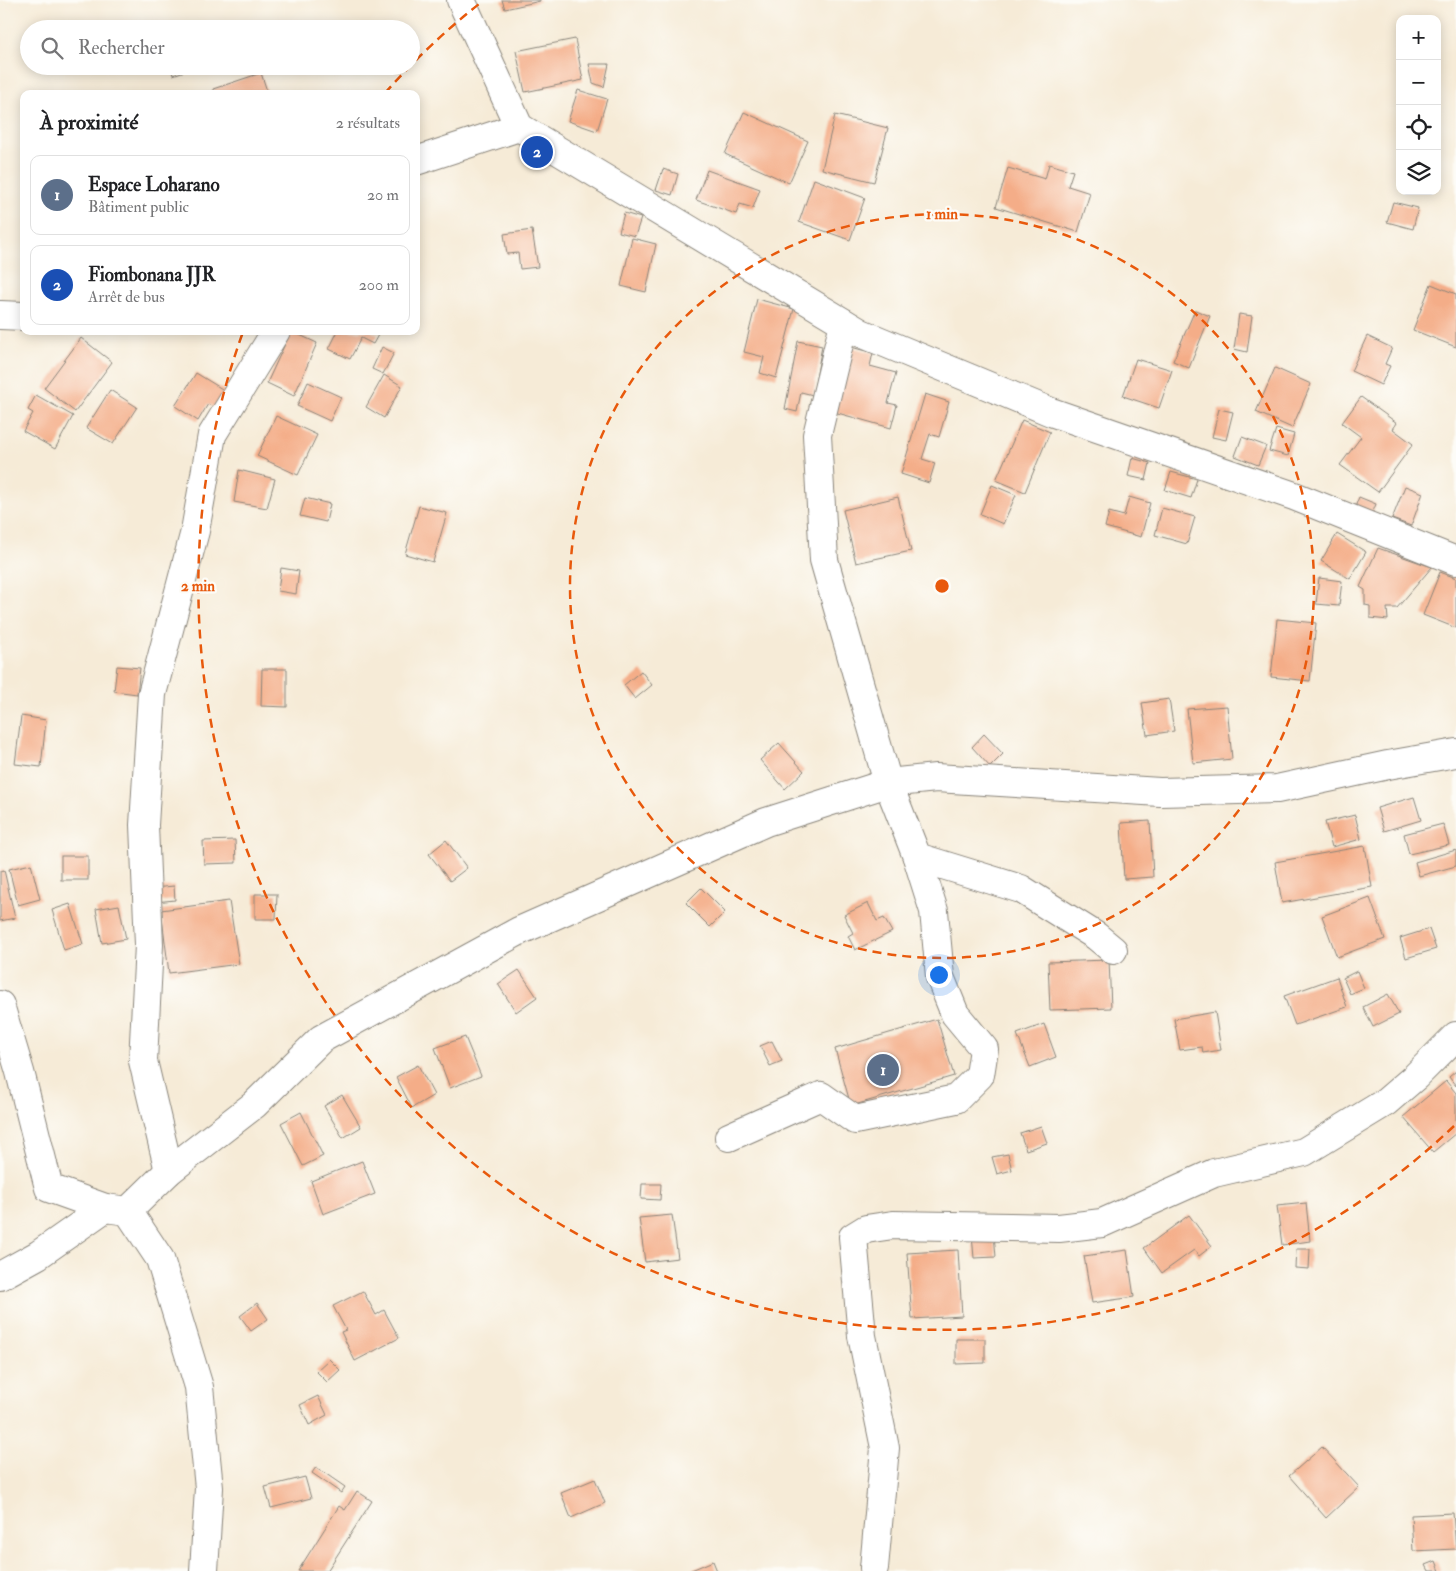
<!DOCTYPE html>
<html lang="fr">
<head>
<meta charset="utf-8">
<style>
	:root { --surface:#fff; --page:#f6f6f6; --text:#202124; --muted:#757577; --line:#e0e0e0; --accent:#1f6fb2 }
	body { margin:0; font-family:"IM FELL Double Pica",serif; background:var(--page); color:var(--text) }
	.controls { position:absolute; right:15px; top:15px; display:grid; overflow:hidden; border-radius:10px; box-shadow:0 2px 12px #0003 }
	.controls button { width:45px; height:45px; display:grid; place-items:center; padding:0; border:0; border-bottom:1px solid var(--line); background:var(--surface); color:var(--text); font:25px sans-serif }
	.you { position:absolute; left:938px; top:974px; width:18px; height:18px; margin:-12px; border:4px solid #fff; border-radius:50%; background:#1a73e8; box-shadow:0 0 0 8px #1a73e833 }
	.badge { display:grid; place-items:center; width:32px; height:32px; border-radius:50%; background:var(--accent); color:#fff; font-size:16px; font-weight:700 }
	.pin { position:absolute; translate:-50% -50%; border:2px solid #fff; box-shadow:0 1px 5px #0006 }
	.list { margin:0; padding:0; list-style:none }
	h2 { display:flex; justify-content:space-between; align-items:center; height:65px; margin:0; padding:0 20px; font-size:21px }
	h2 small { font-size:16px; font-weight:400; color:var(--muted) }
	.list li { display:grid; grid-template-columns:32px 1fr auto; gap:15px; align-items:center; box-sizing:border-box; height:80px; margin:0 10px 10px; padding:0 10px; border:1px solid var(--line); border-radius:10px }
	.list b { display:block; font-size:19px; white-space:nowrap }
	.list p { margin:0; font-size:16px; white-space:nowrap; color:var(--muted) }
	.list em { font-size:16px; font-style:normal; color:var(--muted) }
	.icon { flex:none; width:28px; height:28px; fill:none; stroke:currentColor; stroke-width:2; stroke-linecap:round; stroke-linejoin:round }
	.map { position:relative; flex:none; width:1456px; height:1571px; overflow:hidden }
	.search { position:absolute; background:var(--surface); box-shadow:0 2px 12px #0003; left:20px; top:20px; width:400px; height:55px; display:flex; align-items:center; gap:12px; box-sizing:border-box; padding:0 18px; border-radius:28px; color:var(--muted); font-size:19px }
	.panel { position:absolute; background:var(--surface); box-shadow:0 2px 12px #0003; left:20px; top:90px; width:400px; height:245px; border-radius:10px }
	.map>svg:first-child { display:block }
	.building { fill:#f4ad88 }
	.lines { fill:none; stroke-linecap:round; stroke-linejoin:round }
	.minor-casing { stroke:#89847a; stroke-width:30 }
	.minor { stroke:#fff; stroke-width:28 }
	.ring { fill:none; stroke:#e8590c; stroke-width:2.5; stroke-dasharray:9 6 }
	.centre { fill:#e8590c; stroke:#fdfcf7; stroke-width:2.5 }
	.ring-label { font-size:15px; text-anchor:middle; font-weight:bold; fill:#e8590c; stroke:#fdfcf7; stroke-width:4.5; stroke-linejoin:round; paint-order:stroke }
</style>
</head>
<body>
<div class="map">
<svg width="1456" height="1571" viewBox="0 0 1456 1571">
	<rect width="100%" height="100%" fill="#fdfcf7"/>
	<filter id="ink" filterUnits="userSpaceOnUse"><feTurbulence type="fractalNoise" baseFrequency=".02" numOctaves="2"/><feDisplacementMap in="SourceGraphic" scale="10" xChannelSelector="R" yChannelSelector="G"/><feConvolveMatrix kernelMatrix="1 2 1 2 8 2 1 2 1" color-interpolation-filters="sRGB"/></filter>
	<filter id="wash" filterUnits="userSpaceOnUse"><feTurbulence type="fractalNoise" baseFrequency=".0096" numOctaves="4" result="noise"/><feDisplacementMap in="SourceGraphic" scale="20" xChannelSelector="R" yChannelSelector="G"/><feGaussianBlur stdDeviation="1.12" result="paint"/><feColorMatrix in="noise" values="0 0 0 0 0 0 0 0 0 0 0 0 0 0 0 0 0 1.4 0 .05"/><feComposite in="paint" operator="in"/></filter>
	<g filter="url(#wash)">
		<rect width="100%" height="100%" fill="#f6ebd7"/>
		<g id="blocks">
			<g class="building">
				<polygon points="502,0 540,0 540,1 505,9"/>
				<polygon points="575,39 583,80 525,92 516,51"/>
				<polygon points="589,64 609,64 604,87 593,83"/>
				<polygon points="170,66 196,66 196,67 173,75"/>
				<polygon points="261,73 268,94 214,94 213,89"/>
				<polygon points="578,90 607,99 597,131 568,121"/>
				<polygon points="744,112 808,141 789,183 725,154"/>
				<polygon points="835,115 888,128 874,182 822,169"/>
				<polygon points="1049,164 1073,171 1068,186 1090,193 1078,232 996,207 1008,168 1045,179"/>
				<polygon points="663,169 678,174 672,195 656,190"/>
				<polygon points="707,170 760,189 753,208 740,204 736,214 696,200"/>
				<polygon points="814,179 865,198 850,240 799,222"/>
				<polygon points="1393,202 1418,208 1413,229 1387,222"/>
				<polygon points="624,213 641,218 635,236 619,232"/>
				<polygon points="532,230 538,267 520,269 518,253 507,254 504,234"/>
				<polygon points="632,238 656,244 646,292 621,286"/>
				<polygon points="1431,284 1456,294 1456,347 1413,330"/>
				<polygon points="757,299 794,309 776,378 760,373 764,357 744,352"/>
				<polygon points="1195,310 1210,316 1189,368 1173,361"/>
				<polygon points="1239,314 1252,316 1247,352 1234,349"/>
				<polygon points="291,331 317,343 294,396 267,383"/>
				<polygon points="338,331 371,331 378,335 373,344 361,338 350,359 329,349"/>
				<polygon points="1367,336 1392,348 1385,364 1390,366 1381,385 1351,371"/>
				<polygon points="81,338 112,362 75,412 44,388"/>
				<polygon points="798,341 822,346 813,395 801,392 797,412 785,409"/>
				<polygon points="382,347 394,353 383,374 372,369"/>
				<polygon points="851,347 873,353 870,366 896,373 888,403 897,405 891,428 834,412"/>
				<polygon points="1136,359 1172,370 1159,408 1123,396"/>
				<polygon points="1275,368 1311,384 1292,428 1256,412"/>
				<polygon points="196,373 227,392 216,409 208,404 198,421 175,406"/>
				<polygon points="384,375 402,386 384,418 366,407"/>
				<polygon points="308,382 341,397 330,421 297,406"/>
				<polygon points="110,390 137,407 113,444 86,428"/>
				<polygon points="925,394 949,402 939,437 930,434 922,459 935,463 929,483 901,474"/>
				<polygon points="36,395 73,416 55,449 23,431 33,413 28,410"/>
				<polygon points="1361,397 1397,423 1393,429 1413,444 1378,492 1340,465 1361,437 1342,423"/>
				<polygon points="1219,409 1233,412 1226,440 1212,437"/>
				<polygon points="276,416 317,435 298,475 257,456"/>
				<polygon points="1022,420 1050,432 1025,492 996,480"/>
				<polygon points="1276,429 1294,434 1288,456 1269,451"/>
				<polygon points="1242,437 1266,446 1258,465 1235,456"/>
				<polygon points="1132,458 1150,463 1146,480 1128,476"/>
				<polygon points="239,470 275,479 267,508 234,502"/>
				<polygon points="1171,472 1197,479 1191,498 1165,490"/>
				<polygon points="992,485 1016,495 1003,524 980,514"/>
				<polygon points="1405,486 1423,493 1411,526 1392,519"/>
				<polygon points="898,497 911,551 856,563 843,510"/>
				<polygon points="1129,497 1150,503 1141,537 1105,527 1109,512 1124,516"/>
				<polygon points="1359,497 1376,504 1372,514 1355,507"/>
				<polygon points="305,498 330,504 326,522 300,516"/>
				<polygon points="419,506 447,513 433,562 405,554"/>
				<polygon points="1162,508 1195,517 1187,544 1155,535"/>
				<polygon points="1337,534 1366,552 1350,579 1321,561"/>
				<polygon points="1378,548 1432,567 1397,608 1387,608 1388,620 1370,618 1370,606 1365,605 1365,590 1360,587"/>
				<polygon points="281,568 299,571 296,594 278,591"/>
				<polygon points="1440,572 1456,578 1456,628 1423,615"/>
				<polygon points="1319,578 1342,581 1339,606 1316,604"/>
				<polygon points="1277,619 1316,623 1310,681 1271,677"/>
				<polygon points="117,666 140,668 137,694 114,691"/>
				<polygon points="262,669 287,669 287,707 261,706"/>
				<polygon points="641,671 652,685 635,699 624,685"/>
				<polygon points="1169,699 1174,731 1147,735 1142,703"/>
				<polygon points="1227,706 1232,759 1193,763 1187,709"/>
				<polygon points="21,716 46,720 41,767 15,764"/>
				<polygon points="984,734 1003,754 990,767 972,747"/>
				<polygon points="779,743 804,771 785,789 760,760"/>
				<polygon points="1414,797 1421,820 1384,831 1377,808"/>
				<polygon points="1355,815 1361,839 1332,847 1325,822"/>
				<polygon points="1150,821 1153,877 1124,879 1121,823"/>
				<polygon points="1443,824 1449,845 1409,854 1404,834"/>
				<polygon points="235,840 236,863 204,864 203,841"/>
				<polygon points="446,840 467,868 450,881 429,854"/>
				<polygon points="1365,846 1372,887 1282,903 1275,862"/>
				<polygon points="1456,850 1456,866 1419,876 1415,862"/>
				<rect x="61" y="856" width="27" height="24"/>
				<polygon points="31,864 40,899 18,905 9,869"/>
				<polygon points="4,870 15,918 0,921 0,871"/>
				<polygon points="174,886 175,900 155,902 153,888"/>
				<polygon points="701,888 725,912 710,927 686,903"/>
				<polygon points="255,894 277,894 276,919 255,919"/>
				<polygon points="1370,898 1385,939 1337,957 1322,916"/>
				<polygon points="229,901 239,964 169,973 161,910"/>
				<polygon points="868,903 877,921 884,918 892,932 855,950 848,936 853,933 844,915"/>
				<polygon points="70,904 83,944 64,950 52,910"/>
				<polygon points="119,905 126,939 102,943 96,909"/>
				<polygon points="1429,929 1436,949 1406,958 1400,938"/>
				<polygon points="1109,960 1111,1008 1050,1010 1048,962"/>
				<polygon points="519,970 537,997 516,1012 498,984"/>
				<polygon points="1357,971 1364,988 1350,994 1343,978"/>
				<polygon points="1337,977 1347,1007 1295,1025 1284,996"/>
				<polygon points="1388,994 1399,1014 1373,1027 1363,1007"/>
				<polygon points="1215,1012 1221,1050 1203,1053 1202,1047 1180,1050 1174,1019"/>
				<polygon points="937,1019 954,1076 851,1106 835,1049"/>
				<polygon points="1044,1024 1056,1057 1030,1067 1017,1034"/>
				<polygon points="465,1037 481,1076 450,1088 435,1048"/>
				<polygon points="772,1041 782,1061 770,1066 760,1046"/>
				<polygon points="418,1065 434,1095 412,1108 396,1077"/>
				<polygon points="1456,1071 1456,1086 1449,1077"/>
				<polygon points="1446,1081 1456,1093 1456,1133 1433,1152 1403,1117"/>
				<polygon points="342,1095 361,1127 343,1138 324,1106"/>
				<polygon points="301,1112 323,1156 303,1166 281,1123"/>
				<polygon points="1041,1126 1047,1143 1026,1150 1020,1133"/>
				<polygon points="1008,1154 1012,1170 997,1174 992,1157"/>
				<polygon points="362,1161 375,1194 323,1214 311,1181"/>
				<polygon points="642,1184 661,1184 660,1200 641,1199"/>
				<polygon points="1306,1203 1310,1241 1282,1245 1277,1206"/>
				<polygon points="672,1215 678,1258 645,1262 639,1218"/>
				<polygon points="1189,1215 1212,1246 1199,1256 1194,1250 1162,1273 1144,1248"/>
				<polygon points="994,1234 996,1257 974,1258 972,1235"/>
				<polygon points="1296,1249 1310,1249 1309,1269 1295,1268"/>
				<polygon points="958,1250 962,1316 912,1319 907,1253"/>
				<polygon points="1127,1250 1134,1297 1092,1303 1084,1256"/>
				<polygon points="363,1291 376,1315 384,1310 399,1338 355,1361 341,1332 346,1330 333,1306"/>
				<polygon points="257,1303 268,1319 251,1331 240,1316"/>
				<polygon points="956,1339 985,1339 985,1363 956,1364"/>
				<polygon points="329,1359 340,1370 327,1382 316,1371"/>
				<polygon points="318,1396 327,1415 309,1425 300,1405"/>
				<polygon points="1322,1447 1359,1487 1326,1518 1289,1476"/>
				<polygon points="316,1467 345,1487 341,1493 312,1473"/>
				<polygon points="305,1477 311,1498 271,1508 265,1487"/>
				<polygon points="595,1479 605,1503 571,1518 561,1493"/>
				<polygon points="357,1491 372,1501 327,1571 298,1571 339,1506 345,1510"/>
				<polygon points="1453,1513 1456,1549 1413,1551 1411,1515"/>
				<polygon points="713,1561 717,1571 689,1571"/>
				<polygon points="1436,1561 1440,1571 1429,1571 1426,1565"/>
			</g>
		</g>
	</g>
	<g filter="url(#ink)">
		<use href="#blocks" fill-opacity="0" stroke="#89847a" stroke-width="1"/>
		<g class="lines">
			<g class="minor-casing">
				<g id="minor">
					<polyline points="461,0 519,127 861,333 1051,412 1294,496 1456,561"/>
					<polyline points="416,161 519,127"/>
					<polyline points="0,315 24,316"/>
					<polyline points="844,323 817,435 824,560 888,783 917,857 1021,889 1096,936 1113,950"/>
					<polyline points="0,1005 20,1072 49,1188 105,1208"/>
					<polyline points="729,1137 821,1096 855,1120 956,1099 980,1075 984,1049 955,1014 940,977 934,911 917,857"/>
					<polyline points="169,1171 143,1061 149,945 144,825 152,694 195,531 212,435 276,331"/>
					<polyline points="128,1211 169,1171 254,1105 321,1039 519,931 766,822 888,783 936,778 1160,792 1277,789 1388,765 1456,753"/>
					<polyline points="0,1276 38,1255 105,1208 128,1211 160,1259 199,1387 209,1488 204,1571"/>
					<polyline points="874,1568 885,1448 862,1336 853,1237 866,1229 893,1225 1059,1228 1102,1223 1214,1173 1304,1152 1386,1102 1415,1077 1456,1036"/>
				</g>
			</g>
			<use href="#minor" class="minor"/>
		</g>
	</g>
	<g class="ring">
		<circle cx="942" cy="586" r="372"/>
		<path d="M1454 1126A744 744 0 0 1 243 332M385 93A744 744 0 0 1 479 4"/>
	</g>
	<circle cx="942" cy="586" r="8" class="centre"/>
	<g class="ring-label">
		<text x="942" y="219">1 min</text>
		<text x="198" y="591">2 min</text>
	</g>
</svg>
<div class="controls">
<button>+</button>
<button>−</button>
<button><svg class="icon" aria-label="locate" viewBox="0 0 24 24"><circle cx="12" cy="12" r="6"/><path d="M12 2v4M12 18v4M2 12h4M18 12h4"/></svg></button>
<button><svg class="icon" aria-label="layers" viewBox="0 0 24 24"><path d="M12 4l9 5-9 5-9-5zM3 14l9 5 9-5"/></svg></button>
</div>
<div class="you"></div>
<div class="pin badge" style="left:883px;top:1070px;background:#5c6f8a">1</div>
<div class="pin badge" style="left:537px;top:152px;background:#1a4fb4">2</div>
<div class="search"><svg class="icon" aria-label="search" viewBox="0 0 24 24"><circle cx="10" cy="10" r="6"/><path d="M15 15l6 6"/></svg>Rechercher</div>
<section class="panel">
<h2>À proximité<small>2 résultats</small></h2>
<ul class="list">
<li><span class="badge" style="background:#5c6f8a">1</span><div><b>Espace Loharano</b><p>Bâtiment public</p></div><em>20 m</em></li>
<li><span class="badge" style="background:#1a4fb4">2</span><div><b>Fiombonana JJR</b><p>Arrêt de bus</p></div><em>200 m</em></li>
</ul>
</section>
</div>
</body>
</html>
